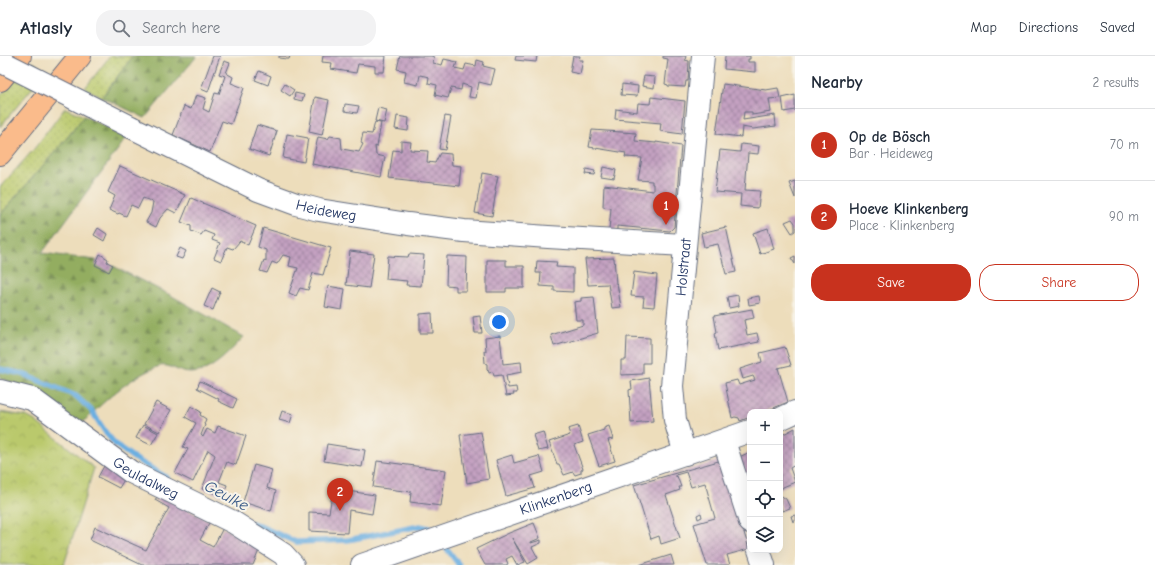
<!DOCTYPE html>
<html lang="en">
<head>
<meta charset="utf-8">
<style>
	:root { --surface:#fff; --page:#f2f2f3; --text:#1f2937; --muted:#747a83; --line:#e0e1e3; --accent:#c8321e }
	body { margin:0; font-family:"Comic Neue",sans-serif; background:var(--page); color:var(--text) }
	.controls { position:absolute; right:12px; bottom:12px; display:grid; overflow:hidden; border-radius:8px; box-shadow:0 4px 16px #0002 }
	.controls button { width:36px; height:36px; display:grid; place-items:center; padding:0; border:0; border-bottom:1px solid var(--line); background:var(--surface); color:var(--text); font:20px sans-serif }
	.you { position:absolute; left:499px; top:266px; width:14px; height:14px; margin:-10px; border:3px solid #fff; border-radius:50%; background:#1a73e8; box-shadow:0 0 0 6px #1a73e833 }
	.badge { display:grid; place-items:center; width:26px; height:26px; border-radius:50%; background:var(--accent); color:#fff; font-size:13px; font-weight:700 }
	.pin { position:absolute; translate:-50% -33px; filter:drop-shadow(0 1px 2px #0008) }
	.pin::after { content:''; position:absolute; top:21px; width:14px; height:12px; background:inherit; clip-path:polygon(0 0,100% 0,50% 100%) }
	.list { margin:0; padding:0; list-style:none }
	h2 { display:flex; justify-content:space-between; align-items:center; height:52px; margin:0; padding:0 16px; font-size:17px }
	h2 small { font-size:13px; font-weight:400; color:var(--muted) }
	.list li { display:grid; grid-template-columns:26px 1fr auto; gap:12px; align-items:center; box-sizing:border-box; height:72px; padding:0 16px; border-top:1px solid var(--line) }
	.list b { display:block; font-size:15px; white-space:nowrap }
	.list p { margin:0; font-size:13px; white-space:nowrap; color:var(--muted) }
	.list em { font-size:13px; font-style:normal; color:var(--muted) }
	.actions { display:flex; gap:8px; padding:12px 16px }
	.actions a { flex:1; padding:9px 0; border:1px solid var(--accent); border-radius:16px; text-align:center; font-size:14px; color:var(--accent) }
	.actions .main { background:var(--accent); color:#fff }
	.icon { flex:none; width:22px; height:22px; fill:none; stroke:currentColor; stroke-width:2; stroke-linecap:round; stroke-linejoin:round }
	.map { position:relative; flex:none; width:795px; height:509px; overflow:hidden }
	header { display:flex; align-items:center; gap:24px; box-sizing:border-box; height:56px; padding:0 20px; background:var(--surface); border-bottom:1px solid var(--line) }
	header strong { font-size:19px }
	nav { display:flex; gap:22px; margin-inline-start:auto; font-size:14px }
	.search { width:280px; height:36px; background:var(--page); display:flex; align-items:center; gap:10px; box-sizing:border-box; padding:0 14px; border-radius:16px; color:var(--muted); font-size:15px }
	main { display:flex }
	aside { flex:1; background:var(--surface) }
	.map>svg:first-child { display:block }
	.grass { fill:url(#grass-dots); stroke:#6a7c65 }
	.forest { fill:url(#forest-firs); stroke:#576e5f }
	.park { fill:url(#park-crowns); stroke:#6a7c65 }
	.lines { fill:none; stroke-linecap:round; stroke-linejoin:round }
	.stream { stroke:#6cafe1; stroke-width:5.5 }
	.building { fill:url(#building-cross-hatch) }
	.minor-casing { stroke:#646c7f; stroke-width:24 }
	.highway-casing { stroke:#646c7f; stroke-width:24 }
	.minor { stroke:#fff; stroke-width:22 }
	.highway { stroke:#fabb8b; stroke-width:22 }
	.minor-bridge-casing { stroke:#646c7f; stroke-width:24; stroke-linecap:butt }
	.minor-bridge { stroke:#fff; stroke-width:22 }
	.labels { text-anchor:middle; stroke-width:4; stroke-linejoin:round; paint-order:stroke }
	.street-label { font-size:15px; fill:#1b2f5e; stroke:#f7f3e8 }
	.water-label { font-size:16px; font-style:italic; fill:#335585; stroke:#f7f3e8 }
</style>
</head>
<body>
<header>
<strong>Atlasly</strong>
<div class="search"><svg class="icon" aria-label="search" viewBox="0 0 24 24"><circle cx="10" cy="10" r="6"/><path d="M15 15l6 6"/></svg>Search here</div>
<nav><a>Map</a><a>Directions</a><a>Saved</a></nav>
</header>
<main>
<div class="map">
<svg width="795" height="509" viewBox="0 0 795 509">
	<defs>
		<pattern id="grass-dots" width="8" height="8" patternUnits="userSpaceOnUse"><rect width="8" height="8" fill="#bac96c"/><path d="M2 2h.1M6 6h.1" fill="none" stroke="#9fad60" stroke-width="1.8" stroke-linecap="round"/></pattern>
		<pattern id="forest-firs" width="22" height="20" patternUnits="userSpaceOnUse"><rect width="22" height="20" fill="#93ad60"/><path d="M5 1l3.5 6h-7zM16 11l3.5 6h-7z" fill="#778d52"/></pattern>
		<pattern id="park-crowns" width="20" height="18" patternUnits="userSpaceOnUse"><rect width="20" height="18" fill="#bac96c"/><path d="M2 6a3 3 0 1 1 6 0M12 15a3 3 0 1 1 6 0" fill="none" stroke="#9fad60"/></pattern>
		<pattern id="building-cross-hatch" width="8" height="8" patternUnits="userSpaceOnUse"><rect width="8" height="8" fill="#c4a1c1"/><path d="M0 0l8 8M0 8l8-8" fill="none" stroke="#9e84a0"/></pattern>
	</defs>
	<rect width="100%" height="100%" fill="#f7f3e8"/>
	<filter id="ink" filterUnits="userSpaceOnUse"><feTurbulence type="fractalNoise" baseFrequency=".025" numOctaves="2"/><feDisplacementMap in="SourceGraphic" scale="8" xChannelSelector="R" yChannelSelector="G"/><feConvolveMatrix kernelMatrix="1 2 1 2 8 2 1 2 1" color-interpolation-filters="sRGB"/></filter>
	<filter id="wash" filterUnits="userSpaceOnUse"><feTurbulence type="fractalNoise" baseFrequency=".012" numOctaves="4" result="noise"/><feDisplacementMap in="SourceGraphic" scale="16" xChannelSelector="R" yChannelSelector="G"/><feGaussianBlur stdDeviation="0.9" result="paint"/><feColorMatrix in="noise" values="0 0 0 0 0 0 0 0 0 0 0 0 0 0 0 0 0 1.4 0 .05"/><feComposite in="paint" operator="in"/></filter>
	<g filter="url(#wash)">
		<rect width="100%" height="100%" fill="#edddbb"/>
		<g class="grass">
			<polygon points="110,0 133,0 102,41 85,32"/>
			<polygon points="32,6 47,14 0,71 0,40 15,22"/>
			<polygon points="65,52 84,60 67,82 0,159 0,131 34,93"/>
		</g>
		<g class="forest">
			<polygon points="133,0 197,0 145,62 102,41"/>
			<path d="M84,60L127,81L42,197L95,204L113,210L172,240L244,281C228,297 208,322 183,316C176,314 168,308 160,310C128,321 103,347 79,370C55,352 30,329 0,323V159L67,82Z"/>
		</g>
		<polygon class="park" points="0,356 26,360 35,365 94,412 64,509 0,509"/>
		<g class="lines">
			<g class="stream">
				<polyline points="0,313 23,318 76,340 91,354 106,377 116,389 134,402 166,421"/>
				<polyline points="253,467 296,486 348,484 420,470 429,472 435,479"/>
				<polyline points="442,486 459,509"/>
			</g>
		</g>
		<g id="blocks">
			<g class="building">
				<polygon points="213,0 220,0 208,36 201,33"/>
				<polygon points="279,0 290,0 289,3 287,3 279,2"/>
				<polygon points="323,0 386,0 384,16 375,16 375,10 358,8 356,17 331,13 332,7 322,6"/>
				<polygon points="400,0 431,0 434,1 433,7 442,9 444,3 457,6 455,12 464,14 466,8 476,10 477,4 484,6 483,10 495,13 491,29 479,26 476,42 469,41 471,31 462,28 461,34 451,32 448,42 435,39 437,29 428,27 429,21 420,19 418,29 404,26 406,15 397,13"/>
				<polygon points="516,0 537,0 536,6 515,4"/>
				<polygon points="573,0 580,0 579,4 583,4 580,18 570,16"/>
				<polygon points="663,0 686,0 685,4 689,5 688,25 686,25 685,31 668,30 668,29 665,28 668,3 663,2"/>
				<polygon points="725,0 750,0 750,3 748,3 748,6 755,6 755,16 724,13"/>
				<polygon points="224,5 230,7 226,17 233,21 231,27 244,32 231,68 222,65 210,96 173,79 184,50 191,53 196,39 206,42 203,53 209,56 215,37 219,38 225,20 219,18"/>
				<polygon points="259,15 271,20 268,29 255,24"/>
				<polygon points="644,20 655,21 654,32 642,30"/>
				<polygon points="285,28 294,34 290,40 281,34"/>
				<polygon points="622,28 638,30 637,40 621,39"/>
				<polygon points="723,28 766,34 778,32 780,42 769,43 771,56 752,59 752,56 744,56 743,64 775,59 776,70 753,73 742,71 741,81 716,78"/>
				<polygon points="295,37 304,39 302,45 294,43"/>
				<polygon points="795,39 795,54 784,56 782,42"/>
				<polygon points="315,41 329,44 322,79 309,76"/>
				<polygon points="651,41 685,45 682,78 660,75 661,67 615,63 616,53 637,56 638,47 650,48"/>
				<polygon points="345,48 359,50 357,57 344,55"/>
				<polygon points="378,52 387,54 384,67 375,65"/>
				<polygon points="397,60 409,62 408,75 395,73"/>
				<polygon points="445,60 451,61 445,94 439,93"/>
				<polygon points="375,66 381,67 377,91 375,90 376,99 385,101 381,121 312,108 318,81 328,83 330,80 341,82 342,93 359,96 363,88 361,87 363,77 372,78"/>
				<polygon points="257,69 277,75 269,100 249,93"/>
				<polygon points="592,74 636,77 635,85 656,87 656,86 681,90 674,171 670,175 617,170 617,174 609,174 611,152 603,151 604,129 653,135 653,128 652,128 652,125 638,124 642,102 625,101 626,97 589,91"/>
				<polygon points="287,78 308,82 304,106 283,102"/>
				<polygon points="401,85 411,86 410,94 428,95 427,106 435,107 440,97 451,98 452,109 461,110 459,130 389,122 393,94 401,95"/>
				<polygon points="741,88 759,90 758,98 748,97 745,134 760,135 758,152 740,150 741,138 715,136 720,94 740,96"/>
				<polygon points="120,110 185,139 176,157 168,153 160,162 156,171 146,166 151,157 153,146 143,142 138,152 131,149 126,160 119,157 118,158 109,154 115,140 108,136"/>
				<polygon points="603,111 616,114 614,123 601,121"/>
				<polygon points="586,113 595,115 594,119 585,118"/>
				<polygon points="482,117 498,120 495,134 496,135 492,160 475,157"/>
				<polygon points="795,125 795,142 789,127"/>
				<polygon points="191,142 256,170 248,189 240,185 233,193 227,191 221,205 214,202 220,187 212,184 214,179 204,175 201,179 191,175 191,170 181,166"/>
				<polygon points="792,163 795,167 795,175 792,177 785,166"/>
				<polygon points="726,171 736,216 726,218 718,188 704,191 701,177"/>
				<polygon points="98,172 107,178 104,185 94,179"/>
				<polygon points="263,172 331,192 323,219 313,217 308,234 300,232 296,240 289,237 298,212 289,210 291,201 283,199 277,208 272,206 267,217 260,215 264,204 266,205 266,194 258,191"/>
				<polygon points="768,172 774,193 760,198 753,177"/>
				<polygon points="180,192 186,195 182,203 176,201"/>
				<polygon points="350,195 374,198 369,232 346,229"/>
				<polygon points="100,198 108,203 107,206 113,209 109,216 95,209"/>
				<polygon points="409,198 424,199 421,230 406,229 407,225 386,223 388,200 408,201"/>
				<polygon points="447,200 467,201 466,235 456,235 456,230 446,229"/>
				<polygon points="795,200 795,208 791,202"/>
				<polygon points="614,202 616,228 617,227 621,251 612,252 608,228 588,229 585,203"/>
				<polygon points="487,204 506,204 506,210 524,210 524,232 506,232 506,236 487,236"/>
				<polygon points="537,205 557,206 556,211 573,212 573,236 554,235 554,231 540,230 541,217 536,217"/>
				<polygon points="634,216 657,219 654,251 643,250 644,241 631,240"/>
				<polygon points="328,230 345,233 342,254 325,251"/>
				<polygon points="212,232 220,236 213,254 204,250"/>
				<polygon points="738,239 739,250 729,252 727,241"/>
				<polygon points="759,240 760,247 749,249 748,242"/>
				<polygon points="594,241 598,277 554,290 551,279 583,269 583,264 576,264 574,246 581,245 581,242"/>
				<polygon points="752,253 754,262 744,264 747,279 757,277 759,286 718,294 715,277 717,276 714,260"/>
				<polygon points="432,257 433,277 420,277 420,258"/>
				<polygon points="480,260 482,277 475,277 473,261"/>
				<polygon points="500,280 503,308 521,306 522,316 506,319 508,332 516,331 517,337 513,337 514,339 506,340 502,319 494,320 493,316 489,317 488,313 487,314 487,308 485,307 484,295 486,295 485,282"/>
				<polygon points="627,281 650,282 650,307 643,307 643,318 621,319 621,304 626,304"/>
				<polygon points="785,291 791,309 778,312 788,346 764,356 750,356 750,361 740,365 739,362 735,361 732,362 725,327 737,324 739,329 755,324 753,320 743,323 740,313 762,306 760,297"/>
				<polygon points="649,322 653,365 631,367 629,334 632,333 631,325"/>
				<polygon points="200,325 237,343 233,352 218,345 219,343 197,332"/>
				<polygon points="156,346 171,354 159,376 144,368"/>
				<polygon points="191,350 201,356 200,359 206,363 204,368 205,369 201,379 203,381 207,373 215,377 218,370 246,380 236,409 227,406 219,426 227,429 223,440 202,433 215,399 208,394 193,426 175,417 188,393 183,391 196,367 185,361"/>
				<polygon points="282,355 293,358 290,367 279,364"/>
				<polygon points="143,369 158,377 151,389 136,382"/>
				<polygon points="578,370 583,386 574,389 583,413 581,414 581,417 575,419 573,416 564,419 559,408 557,408 549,386 570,379 568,373"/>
				<polygon points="609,370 613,383 608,384 615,405 599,410 588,379 604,374 604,372"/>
				<polygon points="795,372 795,409 790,412 795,426 783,431 780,435 780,380"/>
				<polygon points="481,376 489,423 467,427 460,379"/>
				<polygon points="543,376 548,393 538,395 533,379"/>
				<polygon points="327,388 365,394 362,411 324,405"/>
				<polygon points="750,396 750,440 737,402"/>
				<polygon points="512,399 514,407 539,400 544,416 531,420 535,432 506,440 496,404"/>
				<polygon points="722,404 749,493 727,499 730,509 707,509 694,468 715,462 705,427 691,431 686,416 676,419 676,421 677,420 681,431 679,431 680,434 666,439 680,482 661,488 659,480 651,483 634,429"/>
				<polygon points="377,405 446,414 441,450 410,446 411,436 373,431"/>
				<polygon points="254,409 272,414 267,432 276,435 271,455 243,446"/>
				<polygon points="104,410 125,422 119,432 98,421"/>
				<polygon points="333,433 375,439 372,458 349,454 347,477 309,475 309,456 329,457"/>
				<polygon points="158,439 210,465 200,484 213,491 223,472 260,492 253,509 142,509 90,484 95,471 146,494 169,452 155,444"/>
				<polygon points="780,439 786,443 790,452 782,455 780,449"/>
				<polygon points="701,457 702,461 698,463 697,459"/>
				<polygon points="795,459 795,465 793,466 791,460"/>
				<polygon points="534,467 540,482 531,486 531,487 541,484 541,487 532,491 538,502 528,508 512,482 525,506 517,509 512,500 506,503 508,508 506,509 485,509 476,493 509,477"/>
				<polygon points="671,499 674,509 639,509"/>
			</g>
		</g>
	</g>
	<g filter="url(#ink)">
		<use href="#blocks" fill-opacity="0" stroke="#646c7f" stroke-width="1"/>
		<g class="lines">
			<g class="minor-casing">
				<g id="minor">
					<path id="s1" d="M133,72L258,134L296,148L319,154L408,168L464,175L548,181L684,189"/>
					<path id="s2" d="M0,335L32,343L131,416L233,466L283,498L293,509"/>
					<polyline points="780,363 795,356"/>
					<polyline points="724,385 750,466"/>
					<path id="s3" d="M685,398L675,364L672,330L703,0"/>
					<polyline points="759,494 764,509"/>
					<path id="s4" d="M362,509L750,375"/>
				</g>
			</g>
			<g class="highway-casing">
				<g id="highway">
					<polyline points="0,24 20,0"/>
					<polyline points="0,98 80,0"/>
				</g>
			</g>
			<use href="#minor" class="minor"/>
			<use href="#highway" class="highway"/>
			<g class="minor-bridge-casing">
				<polyline id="minor-bridge" points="0,5 133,72"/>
			</g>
			<use href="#minor-bridge" class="minor-bridge"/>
		</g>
	</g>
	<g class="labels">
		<g class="street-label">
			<text dy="5" stroke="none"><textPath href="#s1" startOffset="211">Heideweg</textPath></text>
			<text dy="5" stroke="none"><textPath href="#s3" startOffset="189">Holstraat</textPath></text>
			<text dy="5" stroke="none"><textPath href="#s2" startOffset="172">Geuldalweg</textPath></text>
			<text dy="5" stroke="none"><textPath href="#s4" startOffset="205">Klinkenberg</textPath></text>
		</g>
		<g class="water-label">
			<text transform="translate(227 439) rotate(28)" y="6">Geulke</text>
		</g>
	</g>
</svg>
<div class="controls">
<button>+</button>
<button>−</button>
<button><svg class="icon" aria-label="locate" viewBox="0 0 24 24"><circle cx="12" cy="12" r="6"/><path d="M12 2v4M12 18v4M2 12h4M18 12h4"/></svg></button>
<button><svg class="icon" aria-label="layers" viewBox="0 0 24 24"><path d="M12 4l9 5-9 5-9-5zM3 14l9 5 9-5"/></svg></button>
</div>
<div class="you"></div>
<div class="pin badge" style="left:666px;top:169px">1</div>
<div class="pin badge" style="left:340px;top:455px">2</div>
</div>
<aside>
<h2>Nearby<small>2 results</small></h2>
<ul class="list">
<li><span class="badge">1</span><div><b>Op de Bösch</b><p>Bar · Heideweg</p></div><em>70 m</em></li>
<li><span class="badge">2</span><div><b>Hoeve Klinkenberg</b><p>Place · Klinkenberg</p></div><em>90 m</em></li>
</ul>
<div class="actions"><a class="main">Save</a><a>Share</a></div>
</aside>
</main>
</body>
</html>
